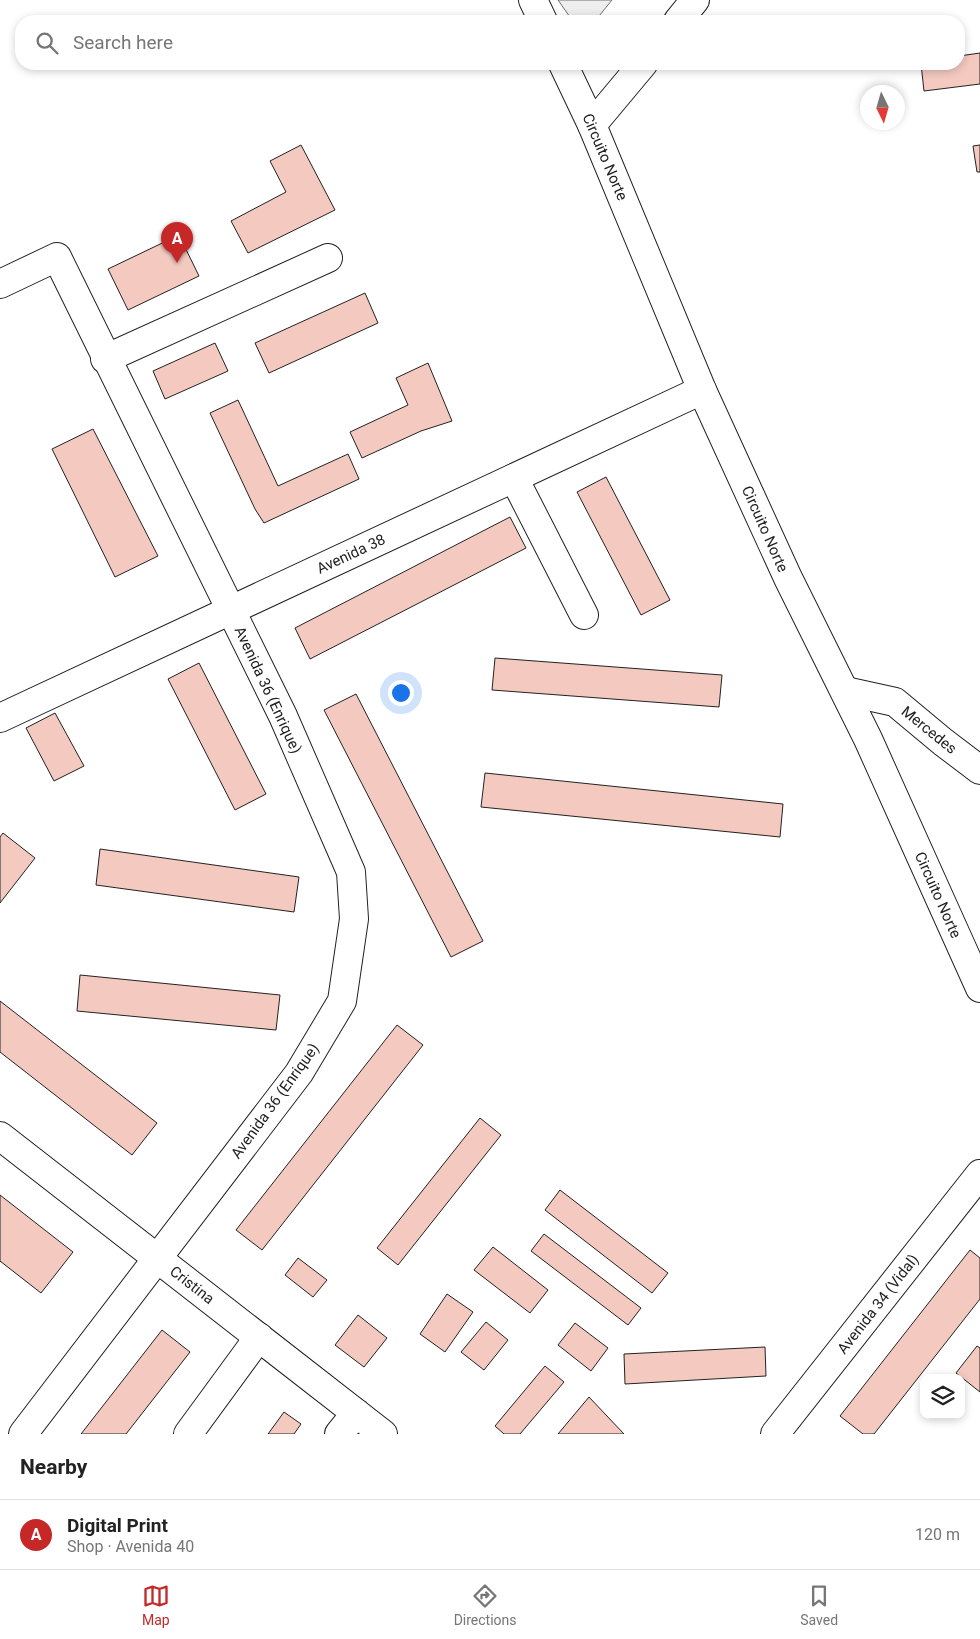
<!DOCTYPE html>
<html lang="en">
<head>
<meta charset="utf-8">
<style>
	:root { --surface:#fff; --page:#f2f2f2; --text:#222; --muted:#767676; --line:#e0e0e0; --accent:#c62828 }
	body { margin:0; font-family:Roboto,sans-serif; background:var(--page); color:var(--text) }
	.controls { position:absolute; right:15px; bottom:15px; display:grid; overflow:hidden; border-radius:10px; box-shadow:0 2px 8px #0003 }
	.controls button { width:45px; height:45px; display:grid; place-items:center; padding:0; border:0; border-bottom:1px solid var(--line); background:var(--surface); color:var(--text); font:25px sans-serif }
	.compass { position:absolute; left:860px; top:85px; width:45px; height:45px; border-radius:50%; background:var(--surface); box-shadow:0 2px 8px #0003; rotate:175deg }
	.you { position:absolute; left:400px; top:692px; width:18px; height:18px; margin:-12px; border:4px solid #fff; border-radius:50%; background:#1a73e8; box-shadow:0 0 0 8px #1a73e833 }
	.badge { display:grid; place-items:center; width:32px; height:32px; border-radius:50%; background:var(--accent); color:#fff; font-size:16px; font-weight:700 }
	.pin { position:absolute; translate:-50% -41px; filter:drop-shadow(0 1px 2px #0008) }
	.pin::after { content:''; position:absolute; top:26px; width:18px; height:15px; background:inherit; clip-path:polygon(0 0,100% 0,50% 100%) }
	.list { margin:0; padding:0; list-style:none }
	h2 { display:flex; justify-content:space-between; align-items:center; height:65px; margin:0; padding:0 20px; font-size:21px }
	h2 small { font-size:16px; font-weight:400; color:var(--muted) }
	.list li { display:grid; grid-template-columns:32px 1fr auto; gap:15px; align-items:center; box-sizing:border-box; height:70px; padding:0 20px; border-top:1px solid var(--line) }
	.list b { display:block; font-size:19px; white-space:nowrap }
	.list p { margin:0; font-size:16px; white-space:nowrap; color:var(--muted) }
	.list em { font-size:16px; font-style:normal; color:var(--muted) }
	.icon { flex:none; width:28px; height:28px; fill:none; stroke:currentColor; stroke-width:2; stroke-linecap:round; stroke-linejoin:round }
	.map { position:relative; flex:none; width:980px; height:1434px; overflow:hidden }
	.search { position:absolute; background:var(--surface); box-shadow:0 2px 8px #0003; left:15px; right:15px; top:15px; height:55px; display:flex; align-items:center; gap:12px; box-sizing:border-box; padding:0 18px; border-radius:20px; color:var(--muted); font-size:19px }
	.sheet { height:135px; background:var(--surface) }
	nav { display:flex; justify-content:space-around; align-items:center; box-sizing:border-box; height:70px; border-top:1px solid var(--line); background:var(--surface); font-size:14px; color:var(--muted) }
	nav a { display:grid; justify-items:center; gap:2px }
	nav .on { color:var(--accent) }
	.map>svg:first-child { display:block }
	.green { fill:#eee; stroke:#6f6f6f }
	.building { fill:#f3c9c0; stroke:#222 }
	.lines { fill:none; stroke-linecap:round; stroke-linejoin:round }
	.minor-casing { stroke:#222; stroke-width:30 }
	.major-casing { stroke:#222; stroke-width:30 }
	.minor { stroke:#fff; stroke-width:28 }
	.major { stroke:#fff; stroke-width:28 }
	.labels { text-anchor:middle; stroke-width:4; stroke-linejoin:round; paint-order:stroke }
	.street-label { font-size:15px; fill:#222; stroke:#fff }
</style>
</head>
<body>
<div class="map">
<svg width="980" height="1434" viewBox="0 0 980 1434">
	<rect width="100%" height="100%" fill="#fff"/>
	<polygon class="green" points="558,0 612,0 595,21 572,20"/>
	<g class="building">
		<polygon points="980,53 980,84 924,91 921,64 959,64 959,56"/>
		<polygon points="301,145 335,210 248,253 231,221 286,192 270,161"/>
		<polygon points="980,145 980,172 977,172 973,146"/>
		<polygon points="179,235 199,276 128,310 108,269"/>
		<polygon points="365,293 378,323 269,373 255,343"/>
		<polygon points="215,343 228,371 165,399 153,371"/>
		<polygon points="428,363 452,421 421,431 362,458 350,432 408,405 396,378"/>
		<polygon points="238,400 278,486 348,454 359,479 264,523 255,509 210,413"/>
		<polygon points="93,429 158,556 115,577 52,449"/>
		<polygon points="606,477 670,600 641,615 577,492"/>
		<polygon points="510,517 526,548 310,659 295,628"/>
		<polygon points="495,658 722,675 719,707 492,690"/>
		<polygon points="199,663 266,794 235,810 168,679"/>
		<polygon points="356,694 483,941 451,957 324,710"/>
		<polygon points="55,713 84,766 54,781 26,728"/>
		<polygon points="485,773 783,804 780,837 481,807"/>
		<polygon points="3,833 35,858 0,903 0,837"/>
		<polygon points="100,849 299,877 294,912 96,885"/>
		<polygon points="80,975 280,995 276,1030 77,1011"/>
		<polygon points="0,1001 157,1123 132,1155 0,1052"/>
		<polygon points="397,1025 423,1045 262,1250 236,1230"/>
		<polygon points="480,1118 501,1135 398,1265 377,1248"/>
		<polygon points="560,1190 668,1273 652,1293 545,1210"/>
		<polygon points="0,1195 73,1252 41,1293 0,1261"/>
		<polygon points="544,1234 641,1308 628,1325 531,1251"/>
		<polygon points="493,1247 548,1290 530,1313 474,1270"/>
		<polygon points="970,1250 980,1258 980,1299 874,1434 863,1434 840,1416"/>
		<polygon points="298,1258 327,1280 313,1297 285,1275"/>
		<polygon points="447,1294 473,1312 445,1352 420,1334"/>
		<polygon points="358,1315 387,1338 364,1367 335,1345"/>
		<polygon points="486,1322 508,1340 484,1370 461,1352"/>
		<polygon points="575,1323 608,1348 591,1371 558,1345"/>
		<polygon points="162,1330 190,1352 126,1434 81,1434"/>
		<polygon points="977,1346 980,1348 980,1392 956,1373"/>
		<polygon points="765,1347 766,1376 625,1384 624,1354"/>
		<polygon points="545,1366 564,1382 520,1434 504,1434 495,1426"/>
		<polygon points="589,1397 624,1434 558,1434"/>
		<polygon points="284,1412 301,1424 294,1434 268,1434"/>
	</g>
	<g class="lines">
		<g class="minor-casing">
			<g id="minor">
				<polyline points="678,21 695,0"/>
				<polyline points="592,125 643,64"/>
				<polyline points="0,284 57,257 283,716 351,872 354,919 342,1001 299,1073 23,1434"/>
				<polyline points="105,359 328,258"/>
				<polyline points="514,478 584,615"/>
				<polyline points="845,691 895,702 943,742 980,770"/>
				<polyline points="0,718 702,390"/>
				<polyline points="0,1136 383,1434"/>
				<polyline points="188,1434 259,1337"/>
				<polyline points="339,1434 356,1413"/>
				<polyline points="775,1434 980,1174"/>
			</g>
		</g>
		<g class="major-casing">
			<g id="major">
				<polyline points="533,0 543,21"/>
				<polyline points="563,64 592,125 702,390 788,578 868,739 980,988"/>
			</g>
		</g>
		<use href="#minor" class="minor"/>
		<use href="#major" class="major"/>
	</g>
	<g class="labels">
		<g class="street-label">
			<text transform="translate(605 157) rotate(67)" y="5">Circuito Norte</text>
			<text transform="translate(765 529) rotate(66)" y="5">Circuito Norte</text>
			<text transform="translate(351 554) rotate(-25)" y="5">Avenida 38</text>
			<text transform="translate(268 690) rotate(65)" y="5">Avenida 36 (Enrique)</text>
			<text transform="translate(929 730) rotate(39)" y="5">Mercedes</text>
			<text transform="translate(938 895) rotate(66)" y="5">Circuito Norte</text>
			<text transform="translate(275 1101) rotate(-54)" y="5">Avenida 36 (Enrique)</text>
			<text transform="translate(192 1285) rotate(38)" y="5">Cristina</text>
			<text transform="translate(878 1304) rotate(-52)" y="5">Avenida 34 (Vidal)</text>
		</g>
	</g>
</svg>
<div class="controls">
<button><svg class="icon" aria-label="layers" viewBox="0 0 24 24"><path d="M12 4l9 5-9 5-9-5zM3 14l9 5 9-5"/></svg></button>
</div>
<svg class="compass" viewBox="-18 -18 36 36"><path d="M0-13l5 13h-10z" fill="#e53935"/><path d="M0 13l5-13h-10z" fill="#767676"/></svg>
<div class="you"></div>
<div class="pin badge" style="left:177px;top:263px">A</div>
<div class="search"><svg class="icon" aria-label="search" viewBox="0 0 24 24"><circle cx="10" cy="10" r="6"/><path d="M15 15l6 6"/></svg>Search here</div>
</div>
<section class="sheet">
<h2>Nearby<small></small></h2>
<ul class="list">
<li><span class="badge">A</span><div><b>Digital Print</b><p>Shop · Avenida 40</p></div><em>120 m</em></li>
</ul>
</section>
<nav>
<a class="on"><svg class="icon" aria-label="map" viewBox="0 0 24 24"><path d="M3 6l6-2 6 2 6-2v14l-6 2-6-2-6 2zM9 4v14M15 6v14"/></svg>Map</a>
<a><svg class="icon" aria-label="directions" viewBox="0 0 24 24"><path d="M12 3l9 9-9 9-9-9zM9 14v-3h6M13 9l2 2-2 2"/></svg>Directions</a>
<a><svg class="icon" aria-label="saved" viewBox="0 0 24 24"><path d="M7 4h10v16l-5-4-5 4z"/></svg>Saved</a>
</nav>
</body>
</html>
